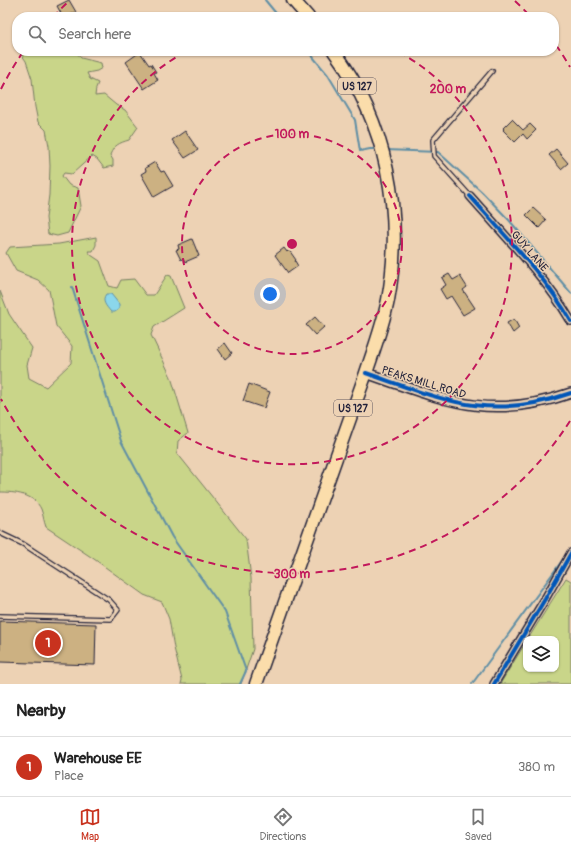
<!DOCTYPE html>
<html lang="en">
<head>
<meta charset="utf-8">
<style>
	:root { --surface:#fff; --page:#f2f2f2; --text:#222; --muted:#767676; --line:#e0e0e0; --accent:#c8321e }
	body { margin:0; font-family:Pangolin,sans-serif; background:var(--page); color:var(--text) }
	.controls { position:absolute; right:12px; bottom:12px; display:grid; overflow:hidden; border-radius:8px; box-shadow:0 1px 3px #0004 }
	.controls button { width:36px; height:36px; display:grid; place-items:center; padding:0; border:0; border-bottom:1px solid var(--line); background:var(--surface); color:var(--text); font:20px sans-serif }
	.you { position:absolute; left:270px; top:294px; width:14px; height:14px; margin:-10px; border:3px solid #fff; border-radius:50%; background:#1a73e8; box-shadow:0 0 0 6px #1a73e833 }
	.badge { display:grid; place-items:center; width:26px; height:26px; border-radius:50%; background:var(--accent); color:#fff; font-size:13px; font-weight:700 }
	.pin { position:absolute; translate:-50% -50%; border:2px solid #fff; box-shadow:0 1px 4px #0006 }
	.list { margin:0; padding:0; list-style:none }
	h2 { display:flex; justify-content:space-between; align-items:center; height:52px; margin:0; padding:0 16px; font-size:17px }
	h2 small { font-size:13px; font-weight:400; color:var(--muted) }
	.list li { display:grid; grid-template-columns:26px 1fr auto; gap:12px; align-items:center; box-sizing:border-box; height:60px; padding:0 16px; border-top:1px solid var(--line) }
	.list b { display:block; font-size:15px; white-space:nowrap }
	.list p { margin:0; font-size:13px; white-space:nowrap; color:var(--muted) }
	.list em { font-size:13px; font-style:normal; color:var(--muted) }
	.icon { flex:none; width:22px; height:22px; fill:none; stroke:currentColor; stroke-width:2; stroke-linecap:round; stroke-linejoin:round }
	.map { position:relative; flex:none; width:571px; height:684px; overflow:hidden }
	.search { position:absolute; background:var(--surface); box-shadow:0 1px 3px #0004; left:12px; right:12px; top:12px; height:44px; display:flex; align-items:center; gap:10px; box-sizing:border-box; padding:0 14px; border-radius:16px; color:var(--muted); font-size:15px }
	.sheet { height:112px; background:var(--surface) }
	nav { display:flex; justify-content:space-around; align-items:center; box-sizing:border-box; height:56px; border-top:1px solid var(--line); background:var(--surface); font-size:11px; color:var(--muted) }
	nav a { display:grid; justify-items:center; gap:2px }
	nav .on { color:var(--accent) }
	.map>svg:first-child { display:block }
	.green { fill:#c9d589; stroke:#767c62 }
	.water { fill:#8bd7eb; stroke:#618fa5 }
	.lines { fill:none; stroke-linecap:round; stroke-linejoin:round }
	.stream { stroke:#618fa5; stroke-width:2 }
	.building { fill:#ccb182; stroke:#22223b }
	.service-casing { stroke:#22223b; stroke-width:6 }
	.minor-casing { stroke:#22223b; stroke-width:10 }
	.tertiary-casing { stroke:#22223b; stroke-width:12 }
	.trunk-casing { stroke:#22223b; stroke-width:15 }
	.service { stroke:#edd2b4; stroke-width:3.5 }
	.minor { stroke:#edd2b4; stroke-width:7 }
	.tertiary { stroke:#edd2b4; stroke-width:9 }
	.trunk { stroke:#fbddab; stroke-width:12 }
	.cycleway-casing { stroke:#edd2b4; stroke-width:6 }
	.cycleway { stroke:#0057b8; stroke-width:4 }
	.ring { fill:none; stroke:#c2185b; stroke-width:2; stroke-dasharray:7 5 }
	.labels { text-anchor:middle; stroke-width:3; stroke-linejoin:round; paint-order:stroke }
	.shield { fill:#edd2b4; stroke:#5f575f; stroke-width:1 }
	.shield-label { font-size:10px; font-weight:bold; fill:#22223b }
	.street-label { font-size:11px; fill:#22223b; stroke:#edd2b4 }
	.centre { fill:#c2185b; stroke:#edd2b4; stroke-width:2 }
	.ring-label { font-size:12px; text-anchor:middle; font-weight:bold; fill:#c2185b; stroke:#edd2b4; stroke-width:3; stroke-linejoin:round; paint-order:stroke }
</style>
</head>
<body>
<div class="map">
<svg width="571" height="684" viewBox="0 0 571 684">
	<rect width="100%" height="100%" fill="#edd2b4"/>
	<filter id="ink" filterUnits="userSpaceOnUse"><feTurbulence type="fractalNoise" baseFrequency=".025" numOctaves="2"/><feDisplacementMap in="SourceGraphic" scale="8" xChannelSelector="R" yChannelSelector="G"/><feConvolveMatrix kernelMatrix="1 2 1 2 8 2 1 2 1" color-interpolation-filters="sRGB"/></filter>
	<g filter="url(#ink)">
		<g class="green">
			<path d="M19,51H76L81,58L101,63L102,68L97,71L87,73L90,79L98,83L96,88L95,96L104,95L116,105L125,110L138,127L129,140C119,143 114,145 110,155L113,160V166L104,168L97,159L92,156L72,174L64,173L62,176L69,185L78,188L81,206L68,233L57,236L48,234L46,218L49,195L50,166L49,146L46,130L38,122L35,107L32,79L26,61Z"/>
			<path d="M96,237V245L93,251H88L91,255L100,261L109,286L117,288L121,280L134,279L146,295H154L167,275L171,276L184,308L154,327L151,335L171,377L188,433L178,441L177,453L246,539L251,578L253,649L241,684H181L182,680L174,648L169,619L162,602L144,595L94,559L46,527C44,522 43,514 41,509C34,494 15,492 0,492V291L9,314L32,348L27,365L29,378L46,387L71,363L72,346L56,326L49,290L38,280L16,271L6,253L10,247L59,244Z"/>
			<polygon points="566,578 571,581 571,684 500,684 526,642 526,669 556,669 556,639 528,639"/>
		</g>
		<path class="water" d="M106,294H111L119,304V309L115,312H111C106,306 101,301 106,294Z"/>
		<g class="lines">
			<g class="stream">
				<polyline points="265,0 279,17"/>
				<polyline points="308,51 328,75 355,120 360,151 370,149 378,149"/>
				<polyline points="386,150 438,152 482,192 509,220 571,293"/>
				<polyline points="72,287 121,441 172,537 225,612 246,671 240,684"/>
				<polyline points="472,684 564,558"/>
			</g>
		</g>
		<g class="building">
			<polygon points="69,0 76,12 66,17 63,17 57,6"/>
			<polygon points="140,52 149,65 151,64 156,72 154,73 158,80 144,89 126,62"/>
			<polygon points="512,119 523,130 530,124 536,130 527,139 523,134 515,142 503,130 504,129 503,128"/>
			<polygon points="185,131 198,150 185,158 172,140"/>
			<polygon points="556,149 568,163 561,169 549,155"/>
			<polygon points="155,162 161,172 164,171 173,186 154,197 141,174 146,171 145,168"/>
			<polygon points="533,208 546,220 539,228 526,215"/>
			<polygon points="192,239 199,256 185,262 183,258 181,260 176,250 179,249 178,245"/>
			<polygon points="284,248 287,252 289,250 296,260 295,261 298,266 288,273 275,255"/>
			<polygon points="449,274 453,280 460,276 467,287 463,290 475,308 463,315 451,296 446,299 440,289 446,285 442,278"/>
			<polygon points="315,317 324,327 315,335 306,325"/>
			<polygon points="514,319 519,328 513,333 507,323"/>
			<polygon points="225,343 232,353 225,359 218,349"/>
			<polygon points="249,384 270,392 264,408 243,401"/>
			<polygon points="0,621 96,624 95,665 0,662"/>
		</g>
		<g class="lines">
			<g class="service-casing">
				<g id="service">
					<polyline points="470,196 434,156 433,140 492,71"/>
					<polyline points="0,533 23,544 109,600 118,610 111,619 0,616"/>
				</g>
			</g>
			<g class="minor-casing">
				<g id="minor">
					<path d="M470,196C505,236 544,275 571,321"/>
					<polyline points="494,684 545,599 571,553"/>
				</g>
			</g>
			<g class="tertiary-casing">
				<path id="tertiary" d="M366,373C444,400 488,422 571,393"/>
			</g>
			<g class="trunk-casing">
				<g id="trunk">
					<polyline points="293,0 308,17"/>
					<path d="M256,684L366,373C374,349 383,325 388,300C404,213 387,123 334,51"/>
				</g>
			</g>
			<use href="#service" class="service"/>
			<use href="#minor" class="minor"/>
			<use href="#tertiary" class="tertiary"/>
			<use href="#trunk" class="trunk"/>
			<g class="cycleway-casing">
				<g id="cycleway">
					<path d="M470,196C505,236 544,275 571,321"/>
					<path d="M366,373C444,400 488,422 571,393"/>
					<polyline points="494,684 545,599 571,553"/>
				</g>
			</g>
			<use href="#cycleway" class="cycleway"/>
		</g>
	</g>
	<g class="ring">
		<circle cx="292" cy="244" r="110"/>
		<path d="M399 52A220 220 0 1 1 185 52"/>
		<path d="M570 421A330 330 0 0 1 1 399M1 89A330 330 0 0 1 23 52M53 17A330 330 0 0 1 69 1M515 1A330 330 0 0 1 531 17M556 45A330 330 0 0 1 570 67"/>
	</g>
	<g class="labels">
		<g class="shield">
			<rect x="338" y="78" width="38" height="16" rx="3"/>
			<rect x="334" y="400" width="38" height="16" rx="3"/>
		</g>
		<g class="shield-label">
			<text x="357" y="90">US 127</text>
			<text x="353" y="412">US 127</text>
		</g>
		<g class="street-label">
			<text transform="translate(530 251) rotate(49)" y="4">GUY LANE</text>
			<text transform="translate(424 382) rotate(17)" y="4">PEAKS MILL ROAD</text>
		</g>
	</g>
	<circle cx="292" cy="244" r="6" class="centre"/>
	<g class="ring-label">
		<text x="448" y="93">200 m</text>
		<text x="292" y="138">100 m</text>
		<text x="292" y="578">300 m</text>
	</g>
</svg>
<div class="controls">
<button><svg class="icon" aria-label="layers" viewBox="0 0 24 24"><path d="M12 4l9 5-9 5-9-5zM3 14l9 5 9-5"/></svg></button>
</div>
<div class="you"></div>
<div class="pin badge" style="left:48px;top:643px">1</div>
<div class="search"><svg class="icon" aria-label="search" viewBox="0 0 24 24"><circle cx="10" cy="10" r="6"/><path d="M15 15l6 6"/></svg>Search here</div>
</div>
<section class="sheet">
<h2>Nearby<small></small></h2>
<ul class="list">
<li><span class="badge">1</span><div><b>Warehouse EE</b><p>Place</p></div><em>380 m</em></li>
</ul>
</section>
<nav>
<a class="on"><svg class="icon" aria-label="map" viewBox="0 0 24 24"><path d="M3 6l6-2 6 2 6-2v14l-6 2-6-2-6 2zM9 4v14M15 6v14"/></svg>Map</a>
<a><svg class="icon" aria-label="directions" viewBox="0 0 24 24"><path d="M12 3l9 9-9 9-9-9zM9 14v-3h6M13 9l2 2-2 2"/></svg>Directions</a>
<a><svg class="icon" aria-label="saved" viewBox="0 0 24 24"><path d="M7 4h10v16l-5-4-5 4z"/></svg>Saved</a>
</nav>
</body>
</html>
